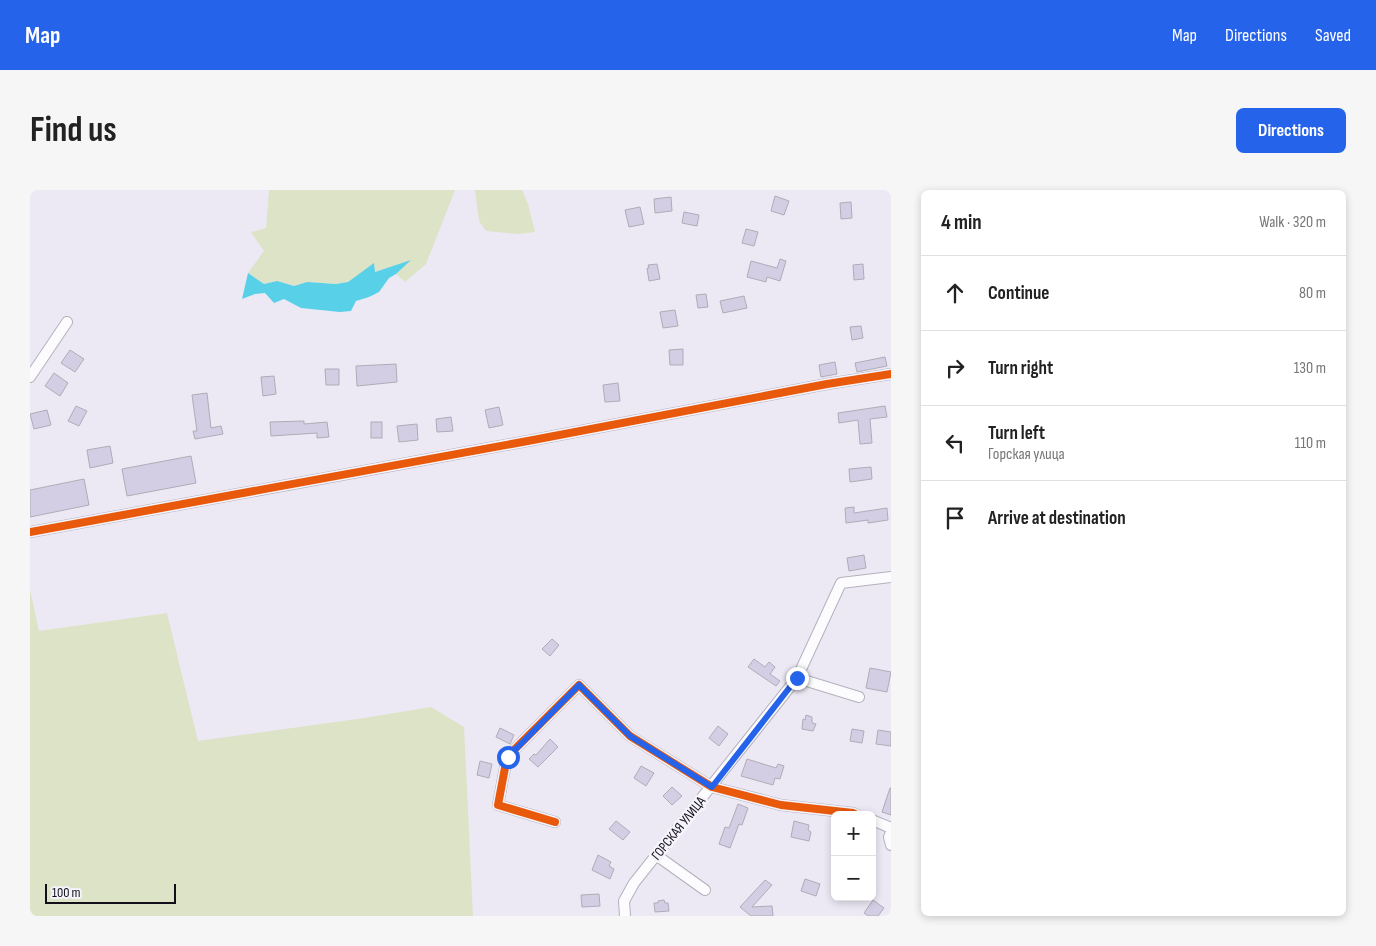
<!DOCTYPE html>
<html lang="en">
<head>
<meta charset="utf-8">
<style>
	:root { --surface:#fff; --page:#f6f6f6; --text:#222; --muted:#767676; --line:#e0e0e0; --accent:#2563eb }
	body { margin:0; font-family:"Sofia Sans Condensed",sans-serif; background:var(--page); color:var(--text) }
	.controls { position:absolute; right:15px; bottom:15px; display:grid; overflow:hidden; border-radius:8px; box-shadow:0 2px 8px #0003 }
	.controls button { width:45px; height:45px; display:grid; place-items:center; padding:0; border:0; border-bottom:1px solid var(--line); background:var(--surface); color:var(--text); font:25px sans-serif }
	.scale { position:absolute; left:15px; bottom:12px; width:131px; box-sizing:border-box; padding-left:5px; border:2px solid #120f1a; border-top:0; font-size:14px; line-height:18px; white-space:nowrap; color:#120f1a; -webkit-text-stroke:4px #f6f4fb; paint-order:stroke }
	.stop { position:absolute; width:15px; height:15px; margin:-11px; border:4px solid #2563eb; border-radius:50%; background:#fff }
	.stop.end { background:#2563eb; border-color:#fff; box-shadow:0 1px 5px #0008 }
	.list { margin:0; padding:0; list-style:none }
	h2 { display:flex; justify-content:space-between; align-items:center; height:65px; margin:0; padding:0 20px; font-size:21px }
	h2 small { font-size:16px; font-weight:400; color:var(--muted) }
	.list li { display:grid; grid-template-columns:32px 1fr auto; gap:15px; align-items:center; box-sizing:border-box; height:75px; padding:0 20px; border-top:1px solid var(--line) }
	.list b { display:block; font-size:19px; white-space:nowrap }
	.list p { margin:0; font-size:16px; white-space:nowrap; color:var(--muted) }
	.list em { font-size:16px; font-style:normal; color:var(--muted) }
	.icon { flex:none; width:28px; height:28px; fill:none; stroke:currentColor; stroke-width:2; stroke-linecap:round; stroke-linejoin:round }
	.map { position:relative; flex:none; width:861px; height:726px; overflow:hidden; border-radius:8px }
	header { display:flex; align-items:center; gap:30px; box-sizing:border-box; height:70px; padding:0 25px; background:var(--accent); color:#fff }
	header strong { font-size:24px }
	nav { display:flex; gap:28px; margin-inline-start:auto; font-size:18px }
	.intro { display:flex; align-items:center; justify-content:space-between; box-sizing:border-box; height:120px; padding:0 30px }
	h1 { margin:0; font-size:35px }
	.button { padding:12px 22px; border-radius:8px; background:var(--accent); color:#fff; font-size:18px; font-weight:700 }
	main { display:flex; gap:30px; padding:0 30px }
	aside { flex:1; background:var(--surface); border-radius:8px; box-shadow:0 2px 8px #0003 }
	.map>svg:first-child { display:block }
	.green { fill:#dde3c6 }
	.water { fill:#58d0e8 }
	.building { fill:#d4cee4; stroke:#afacb7 }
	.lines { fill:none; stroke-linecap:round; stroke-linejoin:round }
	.minor-casing { stroke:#b4b1bd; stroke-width:12 }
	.minor { stroke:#fcfcfe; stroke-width:10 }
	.cycleway-casing { stroke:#f6f4fb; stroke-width:11 }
	.cycleway { stroke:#e8590c; stroke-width:8 }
	.route { stroke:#2563eb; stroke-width:6 }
	.labels { text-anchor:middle; stroke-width:5; stroke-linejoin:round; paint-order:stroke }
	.street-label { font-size:14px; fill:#120f1a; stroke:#f6f4fb }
</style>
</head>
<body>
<header>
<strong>Map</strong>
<nav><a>Map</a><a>Directions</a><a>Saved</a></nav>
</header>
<div class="intro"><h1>Find us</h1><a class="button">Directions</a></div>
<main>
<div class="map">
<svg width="861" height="726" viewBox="0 0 861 726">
	<rect width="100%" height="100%" fill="#ece9f5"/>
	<g class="green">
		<polygon points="239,0 425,0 396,74 375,92 366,84 379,71 345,82 344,74 318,92 306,94 277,92 264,96 247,91 234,94 218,83 234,61 221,42 236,38"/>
		<polygon points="445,0 492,0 498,14 505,42 488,44 456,41 449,31"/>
		<polygon points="0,400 9,441 137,423 168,551 334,528 401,517 434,537 443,726 0,726"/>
	</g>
	<polygon class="water" points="381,70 366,84 359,88 349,102 339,107 326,111 321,121 310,122 271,118 254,109 244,113 235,103 225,104 212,109 218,83 234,94 247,91 264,96 277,92 306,94 318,92 344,73 345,82"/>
	<g class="building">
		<polygon points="745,6 759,11 754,25 741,21"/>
		<polygon points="641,7 642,21 625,23 624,9"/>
		<polygon points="821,12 822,28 811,29 810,13"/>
		<polygon points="610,17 614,34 599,37 595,20"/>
		<polygon points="654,22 669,25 667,36 652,33"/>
		<polygon points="716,39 728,42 724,56 712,53"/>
		<polygon points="750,69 756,71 750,91 737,87 736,92 717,87 721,71 747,78"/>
		<polygon points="627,74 630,89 619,91 617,78 619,78 618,75"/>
		<polygon points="833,74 834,89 824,90 823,75"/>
		<polygon points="676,104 678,117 668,118 666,105"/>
		<polygon points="714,106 717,118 693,123 690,111"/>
		<polygon points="645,120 648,136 633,138 630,122"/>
		<polygon points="831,136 833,148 822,150 820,137"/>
		<polygon points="653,159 653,175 640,175 639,160"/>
		<polygon points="40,160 54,169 45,182 31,173"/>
		<polygon points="855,167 857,176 827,182 825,173"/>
		<polygon points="805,172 807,184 791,187 789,175"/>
		<polygon points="366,174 367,192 327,196 326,176"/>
		<polygon points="295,179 309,179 309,195 296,195"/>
		<polygon points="24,183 38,193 30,206 15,196"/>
		<polygon points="244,186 246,204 233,206 231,187"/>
		<polygon points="588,193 590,211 575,212 573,195"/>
		<polygon points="177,203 181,238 191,236 193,244 165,249 163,241 167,241 162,205"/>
		<polygon points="46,216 57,221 49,236 38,231"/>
		<polygon points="855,216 857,227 840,229 842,253 830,254 828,230 809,233 808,223"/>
		<polygon points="469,217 473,235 459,238 455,220"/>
		<polygon points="17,220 21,235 4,239 0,224"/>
		<polygon points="421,227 423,241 407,242 406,229"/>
		<polygon points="274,231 274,234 297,232 299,247 287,248 287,243 241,246 240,232"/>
		<rect x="341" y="232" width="11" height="16"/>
		<polygon points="387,234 388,250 369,252 367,236"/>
		<polygon points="80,256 83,273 60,278 57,260"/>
		<polygon points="161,266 166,293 97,306 92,279"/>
		<polygon points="841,277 842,289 820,292 819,279"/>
		<polygon points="54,289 59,315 0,327 0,300"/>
		<polygon points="824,317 824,323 857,318 858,330 838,333 838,330 816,333 815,318"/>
		<polygon points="834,365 836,378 819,381 817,368"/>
		<polygon points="522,449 529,455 520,466 512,459"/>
		<polygon points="724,469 735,477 739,472 745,477 740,484 750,491 746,496 718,477"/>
		<polygon points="840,478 861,482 857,502 836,498"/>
		<polygon points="776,525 782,527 782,533 786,534 783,541 772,539 773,529 775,530"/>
		<polygon points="688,536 698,544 689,556 679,548"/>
		<polygon points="470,538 484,545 480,554 466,547"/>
		<polygon points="822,539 834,541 832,553 820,551"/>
		<polygon points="848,540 861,542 861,556 846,554"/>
		<polygon points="520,549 528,557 508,577 499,569 504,564 506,565"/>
		<polygon points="717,569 746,578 748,574 754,576 750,589 745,588 743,595 711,586"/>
		<polygon points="450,571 462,574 459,588 447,585"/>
		<polygon points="611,576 624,583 616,596 604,588"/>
		<polygon points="642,597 652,606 642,615 633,606"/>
		<polygon points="860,598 861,598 861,625 852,622"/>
		<polygon points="708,614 718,618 712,635 709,634 700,658 689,654 695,637 699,638"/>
		<polygon points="586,631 600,642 593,650 579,639"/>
		<polygon points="764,631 779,635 778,640 781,642 779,651 761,647"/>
		<polygon points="568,665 581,672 579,676 584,679 580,689 562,680"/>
		<polygon points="775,689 790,694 786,706 771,701"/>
		<polygon points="735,690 742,695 722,717 742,716 743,726 721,726 710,717"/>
		<polygon points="569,704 570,716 552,717 551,705"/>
		<polygon points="634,710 635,713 638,713 639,721 625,722 624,713 628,713 628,711"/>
		<polygon points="843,710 854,718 848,726 838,726 834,723"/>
	</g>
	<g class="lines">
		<g class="minor-casing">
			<g id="minor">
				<polyline points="0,187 37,132"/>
				<polyline points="0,342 503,250 797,194 861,184"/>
				<polyline points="767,488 811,393 861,387"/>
				<polyline points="842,630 861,638"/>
				<polyline points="525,632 468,615 477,567 549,495 600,546 682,597 751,615 823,623 827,625"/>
				<polyline points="861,642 859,647 861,655"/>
				<polyline points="626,665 675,700"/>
				<polyline points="595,726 594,711 604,693 767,488 829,507"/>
			</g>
		</g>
		<use href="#minor" class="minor"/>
		<g class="cycleway-casing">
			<g id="cycleway">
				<polyline points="0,342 503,250 797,194 861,184"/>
				<polyline points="525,632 468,615 477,567 549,495 600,546 682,597 751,615 823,623 827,625"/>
			</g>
		</g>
		<use href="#cycleway" class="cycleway"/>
	</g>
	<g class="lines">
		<polyline class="route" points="478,567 549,495 600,546 682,597 767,488"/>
	</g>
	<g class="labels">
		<g class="street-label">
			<text transform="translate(648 638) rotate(-51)" y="5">ГОРСКАЯ УЛИЦА</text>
		</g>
	</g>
</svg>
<div class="controls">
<button>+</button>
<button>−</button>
</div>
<div class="scale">100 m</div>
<div class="stop" style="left:478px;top:567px"></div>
<div class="stop end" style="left:767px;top:488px"></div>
</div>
<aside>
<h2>4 min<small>Walk · 320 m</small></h2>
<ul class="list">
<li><svg class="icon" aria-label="ahead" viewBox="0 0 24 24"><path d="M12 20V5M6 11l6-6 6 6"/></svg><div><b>Continue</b></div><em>80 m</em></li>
<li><svg class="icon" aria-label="right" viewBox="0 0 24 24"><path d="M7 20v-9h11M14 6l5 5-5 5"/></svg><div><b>Turn right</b></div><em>130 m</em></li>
<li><svg class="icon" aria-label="left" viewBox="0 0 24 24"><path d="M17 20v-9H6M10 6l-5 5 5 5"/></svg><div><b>Turn left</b><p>Горская улица</p></div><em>110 m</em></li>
<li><svg class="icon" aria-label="arrive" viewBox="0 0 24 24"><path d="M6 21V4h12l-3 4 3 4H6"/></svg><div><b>Arrive at destination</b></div></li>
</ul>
</aside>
</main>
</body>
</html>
